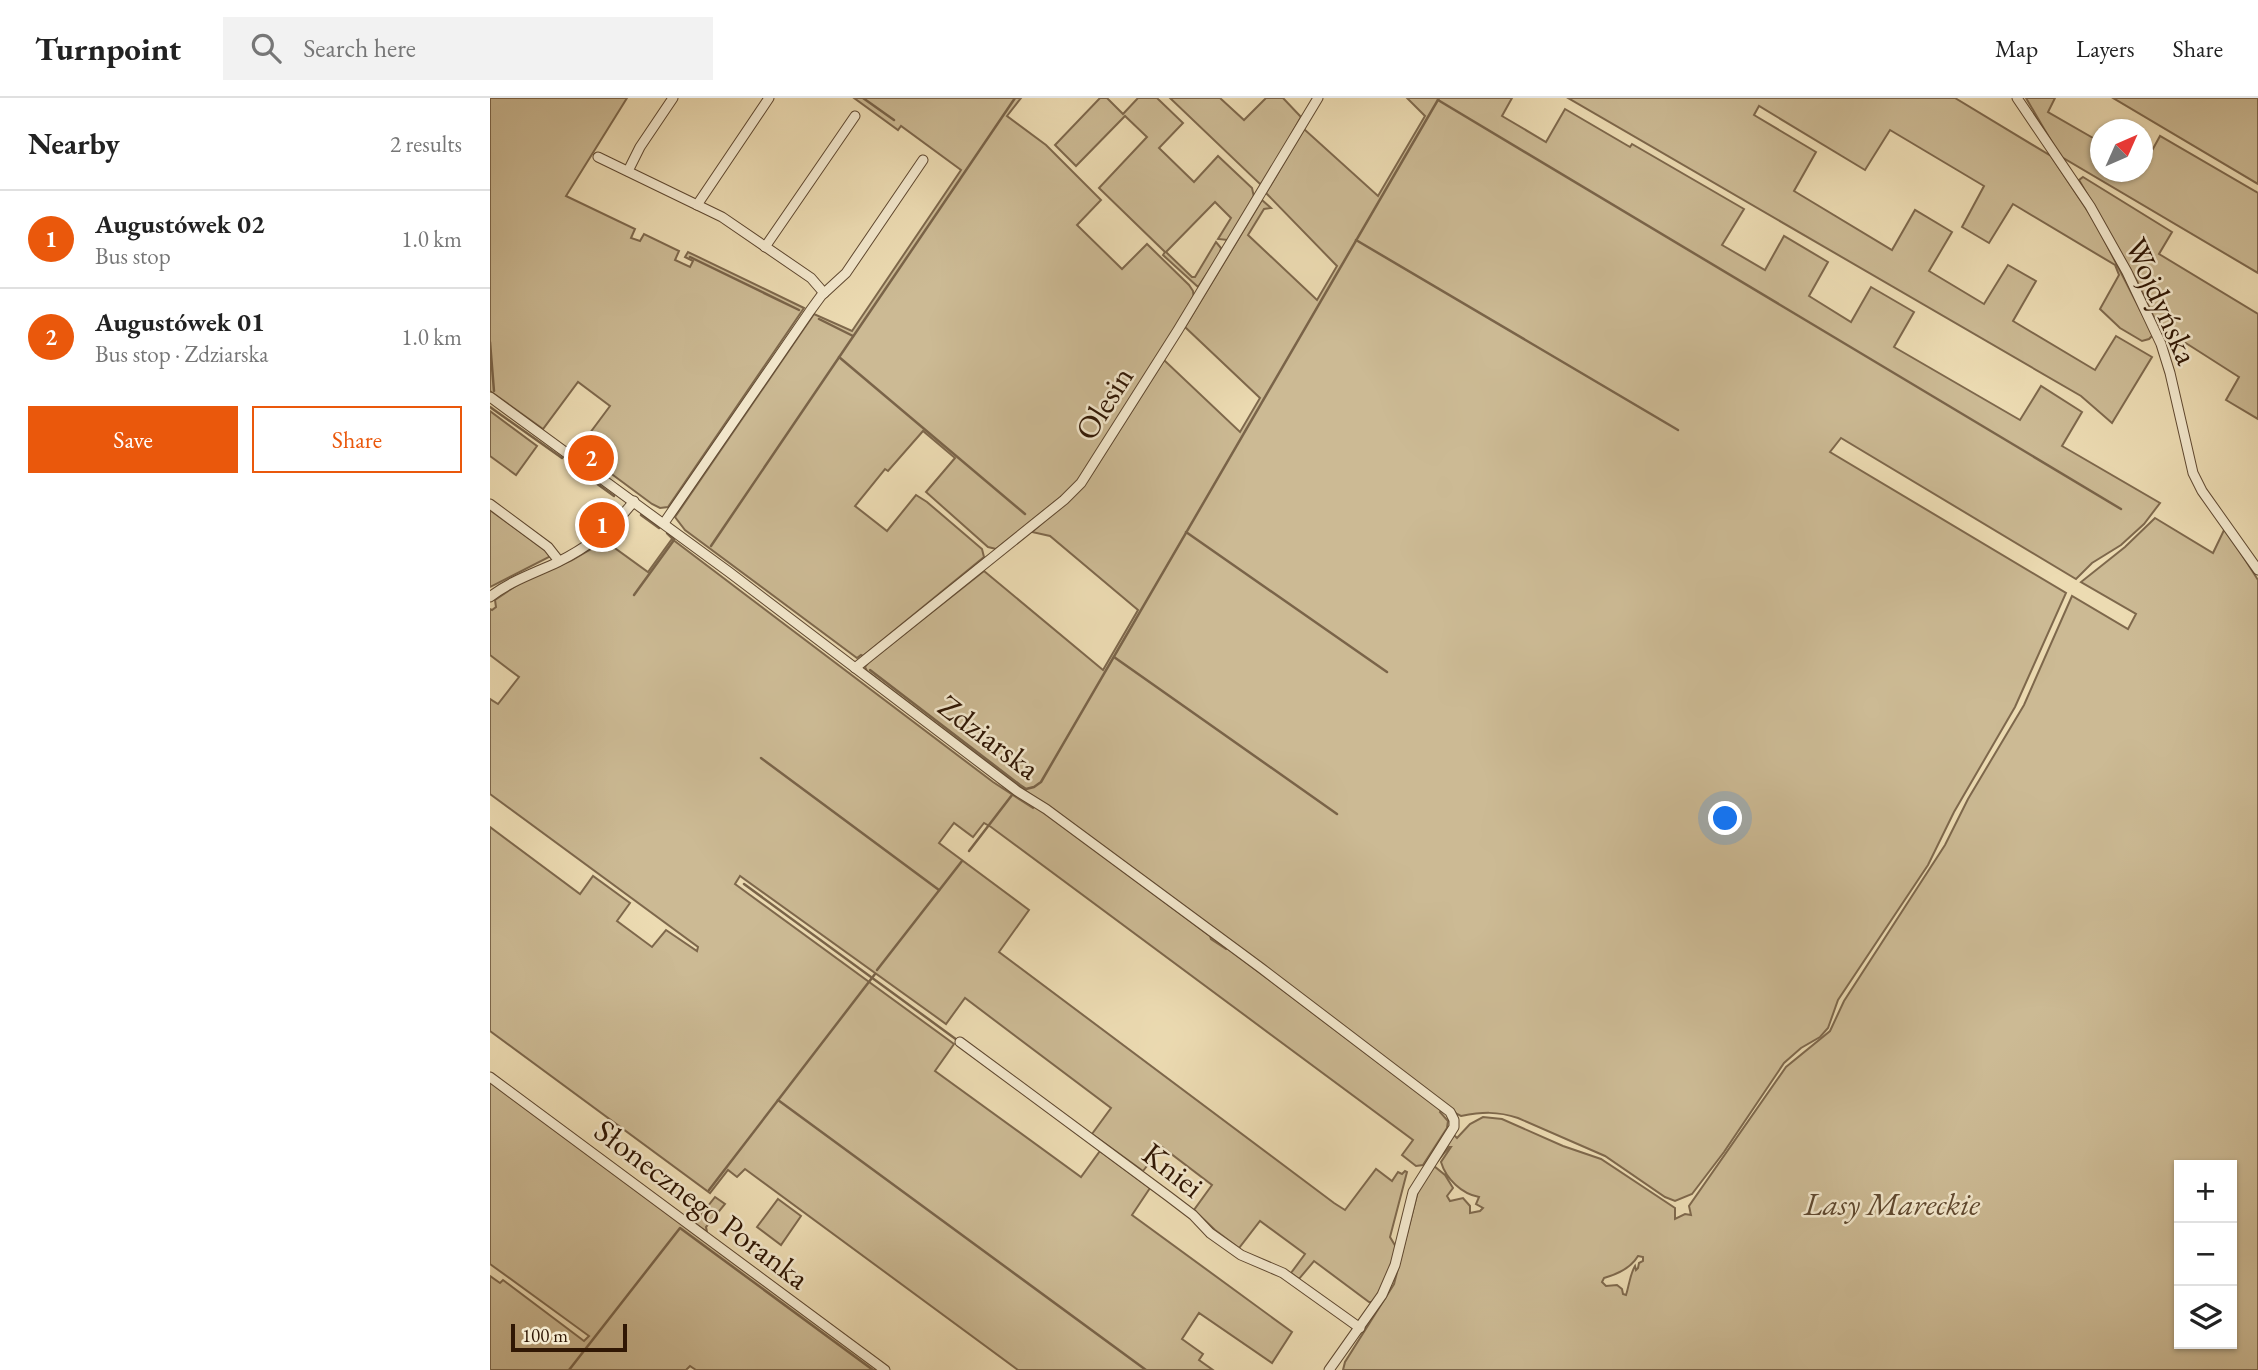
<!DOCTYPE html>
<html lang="en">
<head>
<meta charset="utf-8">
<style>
	:root { --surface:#fff; --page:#f2f2f2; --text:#222; --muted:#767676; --line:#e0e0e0; --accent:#ea580c }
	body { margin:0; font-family:"EB Garamond",serif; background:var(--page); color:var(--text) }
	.controls { position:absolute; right:21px; bottom:21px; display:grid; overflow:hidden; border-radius:0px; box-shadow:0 2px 5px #0004 }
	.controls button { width:63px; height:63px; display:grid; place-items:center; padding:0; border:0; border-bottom:2px solid var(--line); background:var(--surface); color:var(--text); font:35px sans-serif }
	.compass { position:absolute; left:1600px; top:21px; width:63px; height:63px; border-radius:50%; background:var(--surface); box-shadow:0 2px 5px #0004; rotate:45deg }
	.scale { position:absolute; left:21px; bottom:18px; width:116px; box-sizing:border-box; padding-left:7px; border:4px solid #301704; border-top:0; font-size:19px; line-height:24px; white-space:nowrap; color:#301704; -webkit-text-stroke:5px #f3e8cd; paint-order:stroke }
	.you { position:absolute; left:1236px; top:721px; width:24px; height:24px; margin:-18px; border:5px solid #fff; border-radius:50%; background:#1a73e8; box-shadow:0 0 0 10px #1a73e833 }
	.badge { display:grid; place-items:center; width:46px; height:46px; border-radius:50%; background:var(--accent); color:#fff; font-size:23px; font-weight:700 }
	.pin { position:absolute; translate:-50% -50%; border:4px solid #fff; box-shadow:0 2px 7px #0006 }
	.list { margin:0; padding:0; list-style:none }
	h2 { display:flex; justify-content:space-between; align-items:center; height:91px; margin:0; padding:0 28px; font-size:30px }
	h2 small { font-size:23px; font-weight:400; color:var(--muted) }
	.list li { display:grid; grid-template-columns:46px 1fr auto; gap:21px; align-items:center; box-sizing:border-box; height:98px; padding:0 28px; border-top:2px solid var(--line) }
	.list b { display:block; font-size:26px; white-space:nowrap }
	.list p { margin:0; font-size:23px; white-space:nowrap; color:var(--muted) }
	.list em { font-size:23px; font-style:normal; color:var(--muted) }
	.actions { display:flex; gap:14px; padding:21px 28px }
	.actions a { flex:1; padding:16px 0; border:2px solid var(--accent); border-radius:0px; text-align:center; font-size:24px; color:var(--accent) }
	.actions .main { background:var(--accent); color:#fff }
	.icon { flex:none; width:38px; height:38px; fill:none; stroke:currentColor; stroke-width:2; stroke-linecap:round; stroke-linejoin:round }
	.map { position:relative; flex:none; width:1768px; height:1272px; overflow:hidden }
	header { display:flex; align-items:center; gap:42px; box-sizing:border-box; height:98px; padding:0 35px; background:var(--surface); border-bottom:2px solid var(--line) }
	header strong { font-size:33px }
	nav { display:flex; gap:38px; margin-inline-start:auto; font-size:24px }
	.search { width:490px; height:63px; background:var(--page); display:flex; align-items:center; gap:18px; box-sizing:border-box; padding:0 24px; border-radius:0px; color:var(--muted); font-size:26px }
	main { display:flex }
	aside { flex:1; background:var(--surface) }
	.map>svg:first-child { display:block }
	.green { fill:#ccba94; stroke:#7e684c; stroke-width:2; fill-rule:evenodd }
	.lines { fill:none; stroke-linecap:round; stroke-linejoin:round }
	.stream { stroke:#7a6449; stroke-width:2.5 }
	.street-casing { stroke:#5f4830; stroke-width:11 }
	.street { stroke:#f3e8cd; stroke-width:9 }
	.labels { text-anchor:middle; stroke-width:5; stroke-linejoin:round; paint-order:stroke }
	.street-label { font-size:32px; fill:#301704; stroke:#f3e8cd }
	.park-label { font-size:32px; font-style:italic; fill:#5f482f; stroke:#f3e8cd }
</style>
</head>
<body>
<header>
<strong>Turnpoint</strong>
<div class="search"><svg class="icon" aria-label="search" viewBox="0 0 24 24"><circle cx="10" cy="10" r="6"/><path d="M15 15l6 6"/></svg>Search here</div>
<nav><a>Map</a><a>Layers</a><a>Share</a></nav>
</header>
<main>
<aside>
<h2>Nearby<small>2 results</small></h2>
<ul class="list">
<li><span class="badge">1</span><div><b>Augustówek 02</b><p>Bus stop</p></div><em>1.0 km</em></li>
<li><span class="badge">2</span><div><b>Augustówek 01</b><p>Bus stop · Zdziarska</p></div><em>1.0 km</em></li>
</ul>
<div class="actions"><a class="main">Save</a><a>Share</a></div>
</aside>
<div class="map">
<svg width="1768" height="1272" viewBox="0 0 1768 1272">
	<rect width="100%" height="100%" fill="#ecdbb2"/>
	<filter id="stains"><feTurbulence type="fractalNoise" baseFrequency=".00286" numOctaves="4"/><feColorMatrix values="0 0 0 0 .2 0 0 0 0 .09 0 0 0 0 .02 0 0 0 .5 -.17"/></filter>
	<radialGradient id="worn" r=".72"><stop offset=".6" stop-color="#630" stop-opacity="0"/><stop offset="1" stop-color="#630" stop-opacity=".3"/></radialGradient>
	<g class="green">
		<polygon points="0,0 137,0 76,98 145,131 141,140 150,143 154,136 189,153 185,162 200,169 203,163 195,159 198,154 314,210 178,409 170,410 162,406 88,351 120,308 88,284 53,331 0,293"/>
		<polygon points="364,0 531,0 517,18 556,47 611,102 587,127 632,171 657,146 699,187 703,193 704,202 599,367 582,390 506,451 498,449 436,394 465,360 433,333 398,373 395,371 365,408 397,433 426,397 437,404 492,451 494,459 373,558 371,557 367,560 195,432 185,419 324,216 362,233 471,72 411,28 408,32"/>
		<polygon points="610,0 617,0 633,16 648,0 667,0 693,25 669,50 704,84 728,58 762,90 764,99 738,142 728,141 741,120 725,104 676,154 702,179 705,179 726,144 731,150 730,156 708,189 673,157 675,154 609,90 657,39 635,18 586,68 565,47"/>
		<polygon points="680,0 730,0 754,22 776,0 793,0 811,19 774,85 770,86"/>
		<path d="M917,0H1022L1012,18L1056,44L1075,11L1140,49L1142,46L1254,111L1232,147L1275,172L1294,138L1338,164L1319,198L1361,224L1381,189L1424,214L1404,249L1530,322L1551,288L1592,314L1572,348L1670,405L1654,426L1631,447L1602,465L1586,481L1351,340L1340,354L1576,495L1525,609L1464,714L1438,767L1348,902L1338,930L1330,939L1311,950L1294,965L1234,1054L1202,1096L1185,1103L1175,1099L1115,1058L1028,1020C1007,1013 992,1014 971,1018L967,1016C772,866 572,723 377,573L375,569L379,564L494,473L613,572L648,512L560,438L542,434L582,398L603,374L674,262L750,334L770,300L695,229L772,102L781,110L774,111L758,137L827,202L847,168L776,95L814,31L888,98L935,18Z"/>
		<polygon points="1078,0 1465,0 1561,58 1605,124 1663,237 1659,241 1652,243 1630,230 1610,211 1629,177 1625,167 1523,106 1499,145 1472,129 1494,88 1400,32 1375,72 1269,8 1264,17 1326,54 1304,93 1402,152 1425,112 1462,134 1439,173 1494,206 1518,167 1546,183 1523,223 1605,272 1626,238 1662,259 1622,325 1591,298"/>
		<polygon points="1536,0 1565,0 1558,14 1610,44 1610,74 1652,74 1653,69 1670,38 1768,95 1768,175 1570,58"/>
		<polygon points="1623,0 1768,0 1768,86"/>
		<polygon points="1593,79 1682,134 1669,156 1768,216 1768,321 1736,302 1749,279 1677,233 1673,239 1647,183 1589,82"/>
		<polygon points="0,313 47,348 26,377 0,358"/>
		<polygon points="0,412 58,454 61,458 0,489"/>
		<path d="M1665,420L1723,455L1735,430L1768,482V1272H853L855,1264L904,1186L928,1093L964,1037L967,1040L980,1026L993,1019L1012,1021L1073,1048L1111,1061L1185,1110V1121L1195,1116L1201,1117L1199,1108L1296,969L1340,933L1354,903L1455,747L1478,701L1534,607L1582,498L1638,531L1646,516L1591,484L1635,449ZM959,1049H961L951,1064C956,1081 972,1096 989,1099L986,1106L993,1110L990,1113L980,1115V1108L973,1100L960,1103L957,1098L963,1090L955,1077L944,1068ZM1689,1067H1742V1246H1689ZM1148,1158L1153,1159V1163L1149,1165L1148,1170L1146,1172L1145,1168C1140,1176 1139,1188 1136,1197L1133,1196L1132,1191L1127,1187L1116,1188L1112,1184L1114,1180C1128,1176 1141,1170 1148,1158Z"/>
		<polygon points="182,441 503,684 543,710 545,708 561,719 720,838 721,841 736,851 737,850 951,1012 950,1014 958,1023 957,1030 933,1067 926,1068 912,1057 923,1042 501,729 494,725 483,739 464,725 449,745 539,812 509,854 844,1105 855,1112 886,1071 902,1083 908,1074 912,1076 915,1073 917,1074 900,1139 906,1149 901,1169 884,1204 879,1204 824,1163 809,1181 801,1175 815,1156 770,1123 749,1150 725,1132 704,1112 722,1087 672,1049 653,1073 602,1036 621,1010 475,900 456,926 250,778 245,786 464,946 445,973 591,1079 610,1053 660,1090 642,1117 802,1234 782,1265 709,1215 692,1241 713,1256 709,1262 723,1272 528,1272 255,1071 247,1079 238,1072 220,1095 0,933 0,729 90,796 103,778 140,805 127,823 162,849 176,832 207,853 208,849 0,696 0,601 8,606 29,579 0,557 0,511 2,512 6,509 5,502 30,485 82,462 115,443 158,474"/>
		<polygon points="0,984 389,1272 206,1272 200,1268 196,1272 0,1272 0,1178 10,1185 13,1182 94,1243 99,1238 0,1166"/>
		<polygon points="225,1099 235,1106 216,1129 217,1134 202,1123 207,1122"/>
		<polygon points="288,1101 311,1118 291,1147 267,1129"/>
	</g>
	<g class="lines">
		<g class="stream">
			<polyline points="373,0 404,22"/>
			<polyline points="948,2 1631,411"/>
			<polyline points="866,142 1188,332"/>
			<polyline points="200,159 309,212"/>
			<polyline points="329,221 363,238"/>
			<polyline points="0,244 4,293"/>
			<polyline points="349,259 535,416"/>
			<polyline points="0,309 72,360"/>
			<polyline points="78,364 94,376"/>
			<polyline points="99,380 124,398"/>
			<polyline points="151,417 169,430"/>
			<polyline points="696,434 897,574"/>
			<polyline points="221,448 525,0"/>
			<polyline points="144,497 184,442 177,435"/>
			<polyline points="624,559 847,716"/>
			<polyline points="380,572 530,687 536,691 544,689 551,684 949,0"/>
			<polyline points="271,660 449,792"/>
			<polyline points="479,753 522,697"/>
			<polyline points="254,786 467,942"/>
			<polyline points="387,872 472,763"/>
			<polyline points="288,1002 656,1272"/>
			<polyline points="219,1092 385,876"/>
			<polyline points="79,1272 190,1130 383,1272"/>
		</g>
		<g class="street-casing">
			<g id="street">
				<polyline points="1527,0 1600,108 1637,174 1671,246 1680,275 1703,375 1712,393 1768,472"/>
				<polyline points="108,59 232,119 321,180 334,195"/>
				<polyline points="138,73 150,49 183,0"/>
				<polyline points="207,107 279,0"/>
				<polyline points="275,149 365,18"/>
				<polyline points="0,299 239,474 527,693 556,711 771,870 960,1014 964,1022 964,1029 923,1094 905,1167 892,1197 839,1272"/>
				<polyline points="0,406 58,449 69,463"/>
				<polyline points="174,425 320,213 331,198 356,175 433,62"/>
				<path d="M0,499C20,483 45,475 68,464C98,449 124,429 144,403"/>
				<polyline points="365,570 574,402 591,385 688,232 828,0"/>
				<polyline points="470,944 678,1098 703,1117 720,1135 751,1157 793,1175 870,1230"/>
				<polyline points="0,979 395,1272"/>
			</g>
		</g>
		<use href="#street" class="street"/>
	</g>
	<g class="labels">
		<g class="street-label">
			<text transform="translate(1672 203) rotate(66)" y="11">Wojdyńska</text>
			<text transform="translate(614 305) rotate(-58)" y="11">Olesin</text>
			<text transform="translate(499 639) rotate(37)" y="11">Zdziarska</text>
			<text transform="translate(683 1072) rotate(38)" y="11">Kniei</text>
			<text transform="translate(212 1106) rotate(37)" y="11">Słonecznego Poranka</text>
		</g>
		<g class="park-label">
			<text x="1402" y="1117">Lasy Mareckie</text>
		</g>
	</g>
	<rect width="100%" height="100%" filter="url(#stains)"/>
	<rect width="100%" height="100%" fill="url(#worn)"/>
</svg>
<div class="controls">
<button>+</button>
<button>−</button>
<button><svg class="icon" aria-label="layers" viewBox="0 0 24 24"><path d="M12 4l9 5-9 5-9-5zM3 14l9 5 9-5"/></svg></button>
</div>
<svg class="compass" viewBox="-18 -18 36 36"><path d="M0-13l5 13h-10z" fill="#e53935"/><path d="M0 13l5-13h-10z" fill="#767676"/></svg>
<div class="scale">100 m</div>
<div class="you"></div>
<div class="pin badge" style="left:112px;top:427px">1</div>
<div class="pin badge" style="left:101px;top:360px">2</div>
</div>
</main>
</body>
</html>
